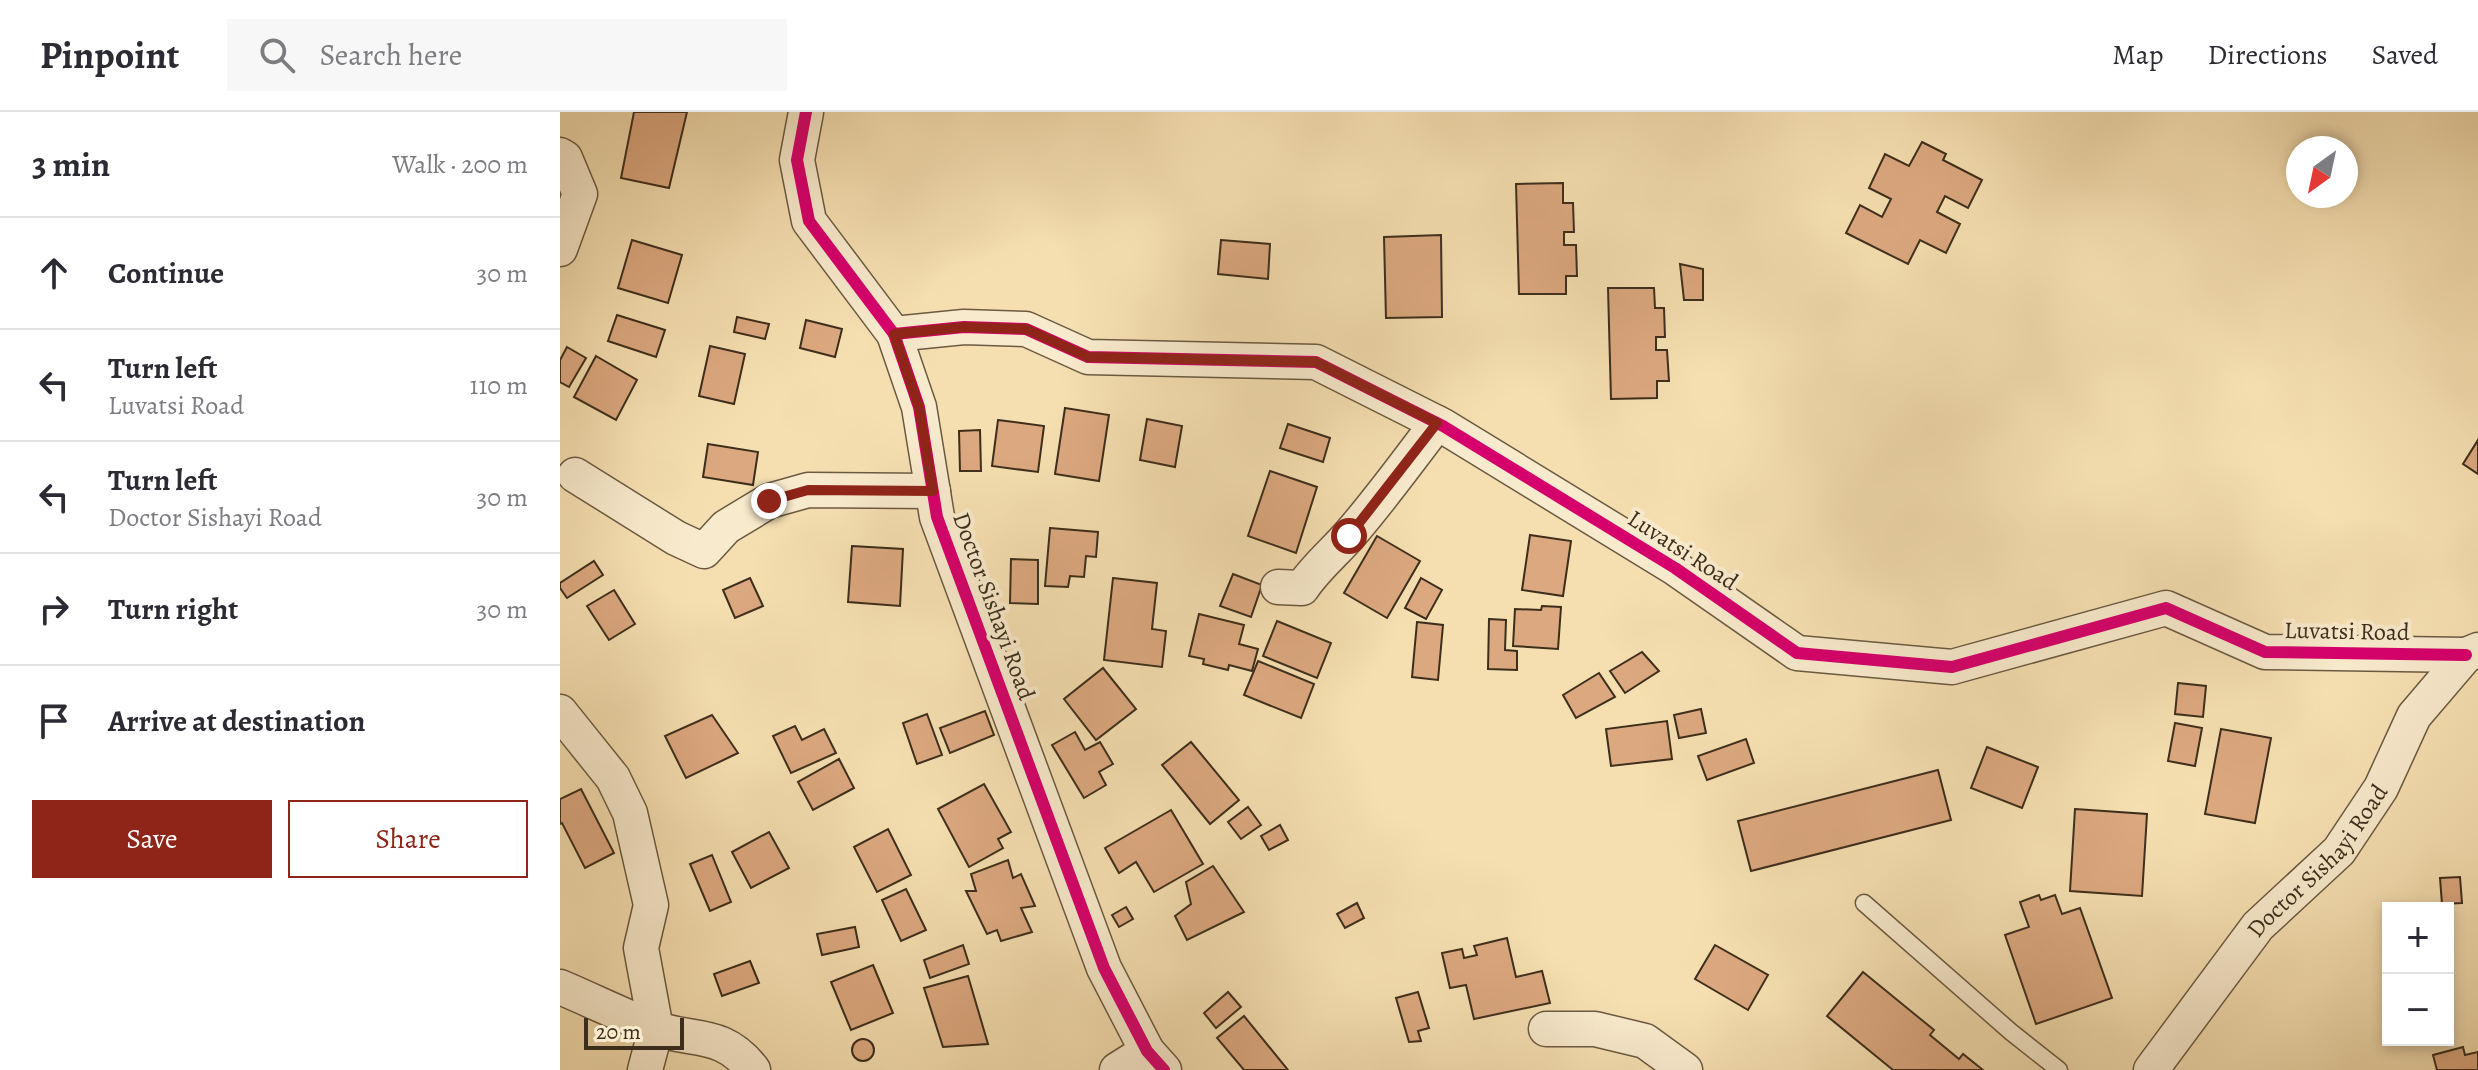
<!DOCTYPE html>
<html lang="en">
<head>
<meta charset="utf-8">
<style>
	:root { --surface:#fff; --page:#f7f7f7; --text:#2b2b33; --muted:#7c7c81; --line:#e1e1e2; --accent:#8f2418 }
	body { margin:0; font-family:Alegreya,serif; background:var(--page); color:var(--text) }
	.controls { position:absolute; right:24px; bottom:24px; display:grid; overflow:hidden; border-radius:0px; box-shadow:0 4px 12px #0003 }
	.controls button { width:72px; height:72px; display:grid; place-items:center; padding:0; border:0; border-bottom:2px solid var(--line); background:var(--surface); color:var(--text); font:40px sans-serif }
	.compass { position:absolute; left:1726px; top:24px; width:72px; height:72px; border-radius:50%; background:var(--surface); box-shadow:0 4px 12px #0003; rotate:213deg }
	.scale { position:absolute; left:24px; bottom:20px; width:100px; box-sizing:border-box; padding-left:8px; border:4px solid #3d2e1c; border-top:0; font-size:22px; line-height:28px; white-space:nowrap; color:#3d2e1c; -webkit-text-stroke:6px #f8eacc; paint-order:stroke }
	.stop { position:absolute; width:24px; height:24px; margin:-18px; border:6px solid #8f2418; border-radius:50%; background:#fff }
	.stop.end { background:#8f2418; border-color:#fff; box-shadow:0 2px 8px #0008 }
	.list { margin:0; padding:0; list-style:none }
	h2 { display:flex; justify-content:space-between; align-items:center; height:104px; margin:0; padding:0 32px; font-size:34px }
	h2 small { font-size:26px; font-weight:400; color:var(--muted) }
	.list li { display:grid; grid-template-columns:52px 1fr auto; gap:24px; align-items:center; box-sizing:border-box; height:112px; padding:0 32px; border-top:2px solid var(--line) }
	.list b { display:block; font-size:30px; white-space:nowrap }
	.list p { margin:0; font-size:26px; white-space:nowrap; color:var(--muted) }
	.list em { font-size:26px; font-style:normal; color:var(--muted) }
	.actions { display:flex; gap:16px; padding:24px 32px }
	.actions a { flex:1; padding:18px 0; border:2px solid var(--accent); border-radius:0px; text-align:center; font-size:28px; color:var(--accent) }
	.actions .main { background:var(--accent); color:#fff }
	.icon { flex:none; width:44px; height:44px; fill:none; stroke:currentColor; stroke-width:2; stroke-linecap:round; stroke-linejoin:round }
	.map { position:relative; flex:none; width:1918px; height:958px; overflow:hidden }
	header { display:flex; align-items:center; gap:48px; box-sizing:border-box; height:112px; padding:0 40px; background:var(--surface); border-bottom:2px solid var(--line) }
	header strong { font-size:38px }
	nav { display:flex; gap:44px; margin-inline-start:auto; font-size:28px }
	.search { width:560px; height:72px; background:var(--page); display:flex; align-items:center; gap:20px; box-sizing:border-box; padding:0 28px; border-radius:0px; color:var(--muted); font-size:30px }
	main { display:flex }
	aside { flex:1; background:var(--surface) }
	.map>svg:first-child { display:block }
	.building { fill:#dca880; stroke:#3d2e1c; stroke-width:2 }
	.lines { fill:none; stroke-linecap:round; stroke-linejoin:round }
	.service-casing { stroke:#6b5a41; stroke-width:19 }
	.minor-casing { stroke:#6b5a41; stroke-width:37 }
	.service { stroke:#f8eacc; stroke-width:16 }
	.minor { stroke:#f8eacc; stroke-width:34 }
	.cycleway-casing { stroke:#f8eacc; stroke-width:17 }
	.cycleway { stroke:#d6006c; stroke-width:12 }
	.route { stroke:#8f2418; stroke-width:10 }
	.labels { text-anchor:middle; stroke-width:8; stroke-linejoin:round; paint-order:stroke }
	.street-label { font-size:24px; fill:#3d2e1c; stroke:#f8eacc }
</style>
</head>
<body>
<header>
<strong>Pinpoint</strong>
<div class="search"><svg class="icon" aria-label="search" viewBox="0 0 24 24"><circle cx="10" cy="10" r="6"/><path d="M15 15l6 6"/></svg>Search here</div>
<nav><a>Map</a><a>Directions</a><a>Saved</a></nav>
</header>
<main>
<aside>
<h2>3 min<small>Walk · 200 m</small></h2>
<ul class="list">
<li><svg class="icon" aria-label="ahead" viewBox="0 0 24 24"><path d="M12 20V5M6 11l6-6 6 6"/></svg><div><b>Continue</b></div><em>30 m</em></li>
<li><svg class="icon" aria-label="left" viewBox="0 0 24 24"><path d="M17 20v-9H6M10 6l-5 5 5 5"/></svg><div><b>Turn left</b><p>Luvatsi Road</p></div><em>110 m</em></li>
<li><svg class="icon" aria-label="left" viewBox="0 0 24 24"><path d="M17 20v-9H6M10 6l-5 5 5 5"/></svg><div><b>Turn left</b><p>Doctor Sishayi Road</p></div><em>30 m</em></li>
<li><svg class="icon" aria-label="right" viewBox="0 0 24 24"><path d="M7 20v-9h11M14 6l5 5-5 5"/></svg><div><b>Turn right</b></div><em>30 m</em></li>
<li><svg class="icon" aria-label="arrive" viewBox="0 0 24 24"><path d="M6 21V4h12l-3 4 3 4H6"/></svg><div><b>Arrive at destination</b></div></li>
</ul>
<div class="actions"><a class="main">Save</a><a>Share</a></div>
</aside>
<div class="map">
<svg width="1918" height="958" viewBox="0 0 1918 958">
	<rect width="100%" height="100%" fill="#f5dfb1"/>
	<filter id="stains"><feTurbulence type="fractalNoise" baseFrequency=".0025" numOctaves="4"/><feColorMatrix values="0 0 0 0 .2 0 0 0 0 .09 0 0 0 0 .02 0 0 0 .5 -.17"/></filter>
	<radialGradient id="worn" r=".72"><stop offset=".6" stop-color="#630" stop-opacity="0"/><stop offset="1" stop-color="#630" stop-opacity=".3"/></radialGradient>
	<g class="building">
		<polygon points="74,0 127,0 109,76 61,66"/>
		<polygon points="1362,30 1386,42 1383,48 1422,68 1408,96 1385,84 1377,100 1400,112 1386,141 1360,128 1348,152 1286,121 1300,93 1322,105 1331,87 1309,76 1325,42 1349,54"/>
		<polygon points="1003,71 1003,91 1013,91 1014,120 1004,120 1004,133 1016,133 1017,164 1006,164 1006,182 959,182 956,72"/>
		<polygon points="881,123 882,205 826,206 824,125"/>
		<polygon points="72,128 122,143 108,191 58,176"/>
		<polygon points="661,128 710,132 708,167 658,162"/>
		<polygon points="1120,152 1143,157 1143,188 1124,188"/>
		<polygon points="1048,176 1094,176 1095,196 1104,196 1105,225 1096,225 1096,238 1107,238 1109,269 1097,269 1097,286 1051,287"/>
		<polygon points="57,203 105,218 96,245 48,229"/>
		<polygon points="177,205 209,212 205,227 174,220"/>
		<polygon points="246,208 282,217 275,245 240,236"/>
		<polygon points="150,234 185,242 174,292 139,284"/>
		<polygon points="7,235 26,246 9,275 0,270 0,248"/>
		<polygon points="36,244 77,268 56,308 14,285"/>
		<polygon points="505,296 549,303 539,369 495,362"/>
		<polygon points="587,307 622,314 615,355 580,348"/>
		<polygon points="438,308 484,314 478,360 432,354"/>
		<polygon points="728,312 770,326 763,350 720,336"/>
		<polygon points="420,318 421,359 400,359 399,319"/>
		<polygon points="1918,328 1918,362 1903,352"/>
		<polygon points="148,332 198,340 193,373 143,365"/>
		<polygon points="710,359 757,375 736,441 688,424"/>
		<polygon points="490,416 538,420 536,445 526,444 524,465 510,464 508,475 485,474"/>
		<polygon points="970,423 1011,429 1003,484 962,478"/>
		<polygon points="817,424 860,449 827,506 784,481"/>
		<polygon points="292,434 343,437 340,494 288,490"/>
		<polygon points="451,447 478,448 478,492 450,491"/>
		<polygon points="34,449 43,463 7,486 0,476 0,471"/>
		<polygon points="673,462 702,473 691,505 660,494"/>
		<polygon points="190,466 203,494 175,506 163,478"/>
		<polygon points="553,466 597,471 592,517 606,519 602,555 544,548"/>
		<polygon points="861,466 882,478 866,507 845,496"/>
		<polygon points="54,478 75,512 49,528 27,494"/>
		<polygon points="982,494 1001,495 998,537 953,534 955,497 981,498"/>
		<polygon points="639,502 684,513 679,532 698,537 692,559 669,553 668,558 643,552 644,547 629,544"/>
		<polygon points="929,507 946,508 945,538 957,539 957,558 928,557"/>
		<polygon points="717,509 771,531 757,566 703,544"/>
		<polygon points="857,510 883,513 878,568 852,565"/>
		<polygon points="1082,540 1099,559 1065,581 1050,559"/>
		<polygon points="698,549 754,572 741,606 684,583"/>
		<polygon points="543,556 576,597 536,628 504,587"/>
		<polygon points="1039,561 1055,585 1016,606 1003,583"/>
		<polygon points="1618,571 1646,574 1643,605 1615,602"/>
		<polygon points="1141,597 1146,621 1119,626 1114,603"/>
		<polygon points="425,599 434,623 390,641 380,616"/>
		<polygon points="367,602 382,643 357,652 343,611"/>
		<polygon points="152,603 178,641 126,666 105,624"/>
		<polygon points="1107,609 1112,647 1051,654 1046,617"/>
		<polygon points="1615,611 1642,616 1635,654 1608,649"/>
		<polygon points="235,614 242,628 264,617 276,641 231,661 213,624"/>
		<polygon points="1661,617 1711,626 1695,711 1645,702"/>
		<polygon points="515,620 525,638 540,630 553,652 539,660 546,673 524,686 492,633"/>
		<polygon points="1186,627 1194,651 1147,668 1138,644"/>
		<polygon points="631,630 679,688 650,712 602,653"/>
		<polygon points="1427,635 1478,655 1462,696 1411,676"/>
		<polygon points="279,647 294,676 253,698 238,670"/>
		<polygon points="1378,658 1391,708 1191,759 1178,709"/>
		<polygon points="424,672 451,720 438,727 443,736 409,755 378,697"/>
		<polygon points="21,677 54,741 25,756 2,711 0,712 0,687"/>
		<polygon points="688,695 701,713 681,727 668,710"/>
		<polygon points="1515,697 1587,702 1582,784 1510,779"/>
		<polygon points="611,698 643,752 594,780 576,750 559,761 545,736"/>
		<polygon points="720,713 728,728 709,738 701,724"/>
		<polygon points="328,717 351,763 317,780 294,735"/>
		<polygon points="209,720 229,756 191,776 172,740"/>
		<polygon points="152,743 171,790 150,799 130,752"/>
		<polygon points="448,748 453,766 461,762 475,794 461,796 472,820 441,829 437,818 427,822 406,779 416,779 411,762"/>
		<polygon points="653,754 684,800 627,828 615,804 631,792 626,770"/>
		<polygon points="1900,765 1902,791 1882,792 1880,766"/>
		<polygon points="346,777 366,818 341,829 322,788"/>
		<polygon points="1479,783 1481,788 1495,783 1502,802 1520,796 1552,886 1476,912 1445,823 1469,815 1460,790"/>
		<polygon points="797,791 804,806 785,816 777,802"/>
		<polygon points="566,795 573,807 559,815 552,803"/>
		<polygon points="295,815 299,835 262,843 257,822"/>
		<polygon points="947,826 956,865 982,859 990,891 914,907 906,873 890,876 882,841 902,837 904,846 917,843 914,834"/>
		<polygon points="403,833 409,852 370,866 364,848"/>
		<polygon points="1155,833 1208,863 1188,898 1135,867"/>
		<polygon points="190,849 199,871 162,884 154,862"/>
		<polygon points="313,853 333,901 291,918 271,870"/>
		<polygon points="1303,860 1374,918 1370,923 1399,947 1403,942 1423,958 1333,958 1267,904"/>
		<polygon points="408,864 428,932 383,935 364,876"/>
		<polygon points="668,880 681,895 656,916 644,901"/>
		<polygon points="858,880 869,916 858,919 861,929 849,930 836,886"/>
		<polygon points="684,904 728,958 684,958 657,926"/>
		<circle cx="303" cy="938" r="11"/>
		<polygon points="1903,935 1905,943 1918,940 1918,958 1877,958 1873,943"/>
	</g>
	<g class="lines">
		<g class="service-casing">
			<polyline id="service" points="1304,791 1451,920 1499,958"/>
		</g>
		<g class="minor-casing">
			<g id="minor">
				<polyline points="246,0 237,48 249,109 334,222 359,295 377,405 544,856 587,939 604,958"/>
				<polyline points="0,43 5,46 20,82 0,137"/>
				<polyline points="334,222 404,215 466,217 528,245 756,250 883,314 1115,456 1237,541 1392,555 1606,496 1705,540 1906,543"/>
				<polyline points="15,363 116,426 144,439 166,415 209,389 248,378 373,379"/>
				<path d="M718,475L742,476C756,455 775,440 792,420C822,385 849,348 877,311"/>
				<polyline points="0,600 53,666 70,701 91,793 81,836 96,917 85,958"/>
				<path d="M0,875C31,888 61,903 92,915C131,931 162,917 193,958"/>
				<polyline points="986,917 1035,917 1085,929 1125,958"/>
				<polyline points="557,958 587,939"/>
				<path id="s1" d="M1591,958L1698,814L1779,739L1821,676L1854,604L1906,543L1918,538"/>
			</g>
		</g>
		<use href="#service" class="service"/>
		<use href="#minor" class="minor"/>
		<g class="cycleway-casing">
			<g id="cycleway">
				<polyline points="246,0 237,48 249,109 334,222 359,295 377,405 544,856 587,939 604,958"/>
				<polyline points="334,222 404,215 466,217 528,245 756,250 883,314 1115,456 1237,541 1392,555 1606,496 1705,540 1906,543"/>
			</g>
		</g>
		<use href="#cycleway" class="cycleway"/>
	</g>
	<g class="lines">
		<polyline class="route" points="209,389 248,378 373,379 359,295 334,222 404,215 466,217 528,245 756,250 877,311 789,424"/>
	</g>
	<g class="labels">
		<g class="street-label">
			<text transform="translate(1123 438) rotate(33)" y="8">Luvatsi Road</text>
			<text transform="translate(434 494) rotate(70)" y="8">Doctor Sishayi Road</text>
			<text transform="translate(1787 519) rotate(1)" y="8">Luvatsi Road</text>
			<text dy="8" stroke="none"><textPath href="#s1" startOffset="268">Doctor Sishayi Road</textPath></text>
		</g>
	</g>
	<rect width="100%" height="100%" filter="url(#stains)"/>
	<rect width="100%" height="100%" fill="url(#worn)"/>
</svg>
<div class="controls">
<button>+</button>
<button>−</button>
</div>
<svg class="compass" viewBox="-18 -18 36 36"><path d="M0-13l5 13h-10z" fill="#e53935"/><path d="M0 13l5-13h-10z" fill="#7c7c81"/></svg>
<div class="scale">20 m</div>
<div class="stop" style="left:789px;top:424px"></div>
<div class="stop end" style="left:209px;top:389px"></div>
</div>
</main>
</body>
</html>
